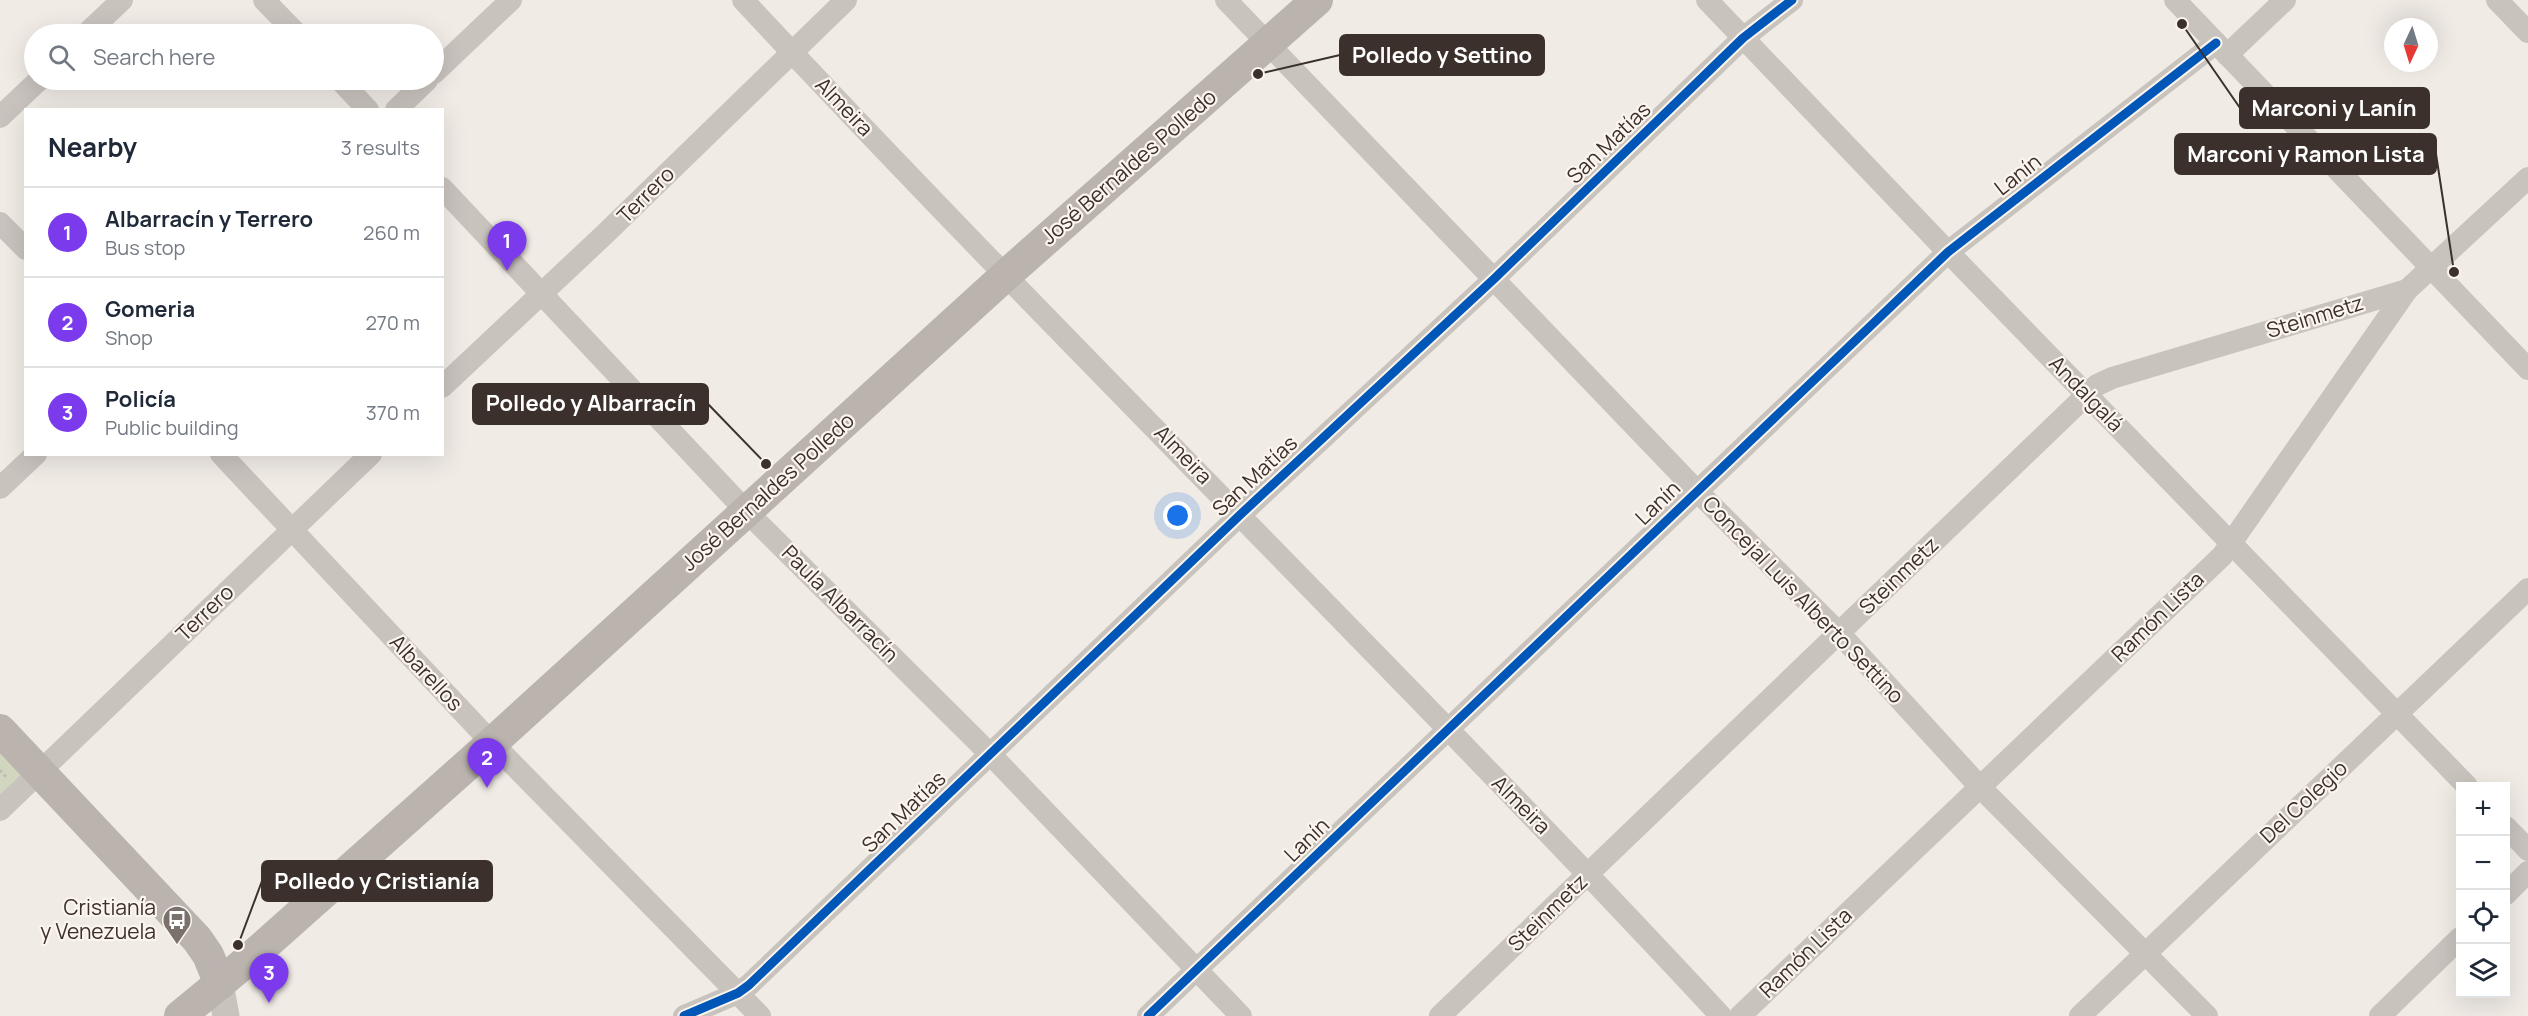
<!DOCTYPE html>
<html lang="en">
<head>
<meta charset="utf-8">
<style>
	:root { --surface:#fff; --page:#f6f6f7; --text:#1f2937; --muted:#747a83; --line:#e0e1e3; --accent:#7c3aed }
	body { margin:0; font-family:Manrope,sans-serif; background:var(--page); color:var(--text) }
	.controls { position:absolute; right:18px; bottom:18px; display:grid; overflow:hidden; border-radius:0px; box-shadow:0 6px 24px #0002 }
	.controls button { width:54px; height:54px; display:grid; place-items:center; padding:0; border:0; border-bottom:2px solid var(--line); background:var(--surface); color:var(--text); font:30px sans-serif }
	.compass { position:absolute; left:2384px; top:18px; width:54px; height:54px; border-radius:50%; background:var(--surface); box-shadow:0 6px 24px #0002; rotate:184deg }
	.you { position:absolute; left:1178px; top:516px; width:21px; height:21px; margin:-15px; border:4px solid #fff; border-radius:50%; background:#1a73e8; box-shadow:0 0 0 9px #1a73e833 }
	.badge { display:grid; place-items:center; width:39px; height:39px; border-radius:50%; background:var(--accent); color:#fff; font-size:20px; font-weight:700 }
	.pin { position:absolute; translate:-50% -50px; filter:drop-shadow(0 2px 3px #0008) }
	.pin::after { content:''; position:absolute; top:32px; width:21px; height:18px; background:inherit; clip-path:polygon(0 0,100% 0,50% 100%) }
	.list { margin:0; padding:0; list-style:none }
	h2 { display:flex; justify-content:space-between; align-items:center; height:78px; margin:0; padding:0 24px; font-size:26px }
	h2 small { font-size:20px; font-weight:400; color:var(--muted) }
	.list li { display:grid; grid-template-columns:39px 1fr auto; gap:18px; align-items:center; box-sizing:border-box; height:90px; padding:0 24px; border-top:2px solid var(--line) }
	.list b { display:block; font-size:22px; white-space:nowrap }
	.list p { margin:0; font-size:20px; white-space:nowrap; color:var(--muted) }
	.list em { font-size:20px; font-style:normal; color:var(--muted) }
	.icon { flex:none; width:33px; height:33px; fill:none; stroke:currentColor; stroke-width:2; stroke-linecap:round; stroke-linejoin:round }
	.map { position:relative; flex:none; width:2528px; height:1016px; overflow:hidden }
	.search { position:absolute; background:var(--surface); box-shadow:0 6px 24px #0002; left:24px; top:24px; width:420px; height:66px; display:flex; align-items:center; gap:15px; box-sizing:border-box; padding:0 21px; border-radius:33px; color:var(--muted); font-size:22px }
	.panel { position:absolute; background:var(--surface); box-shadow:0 6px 24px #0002; left:24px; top:108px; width:420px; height:348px; border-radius:0px }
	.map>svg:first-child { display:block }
	.green { fill:#d1d6bf }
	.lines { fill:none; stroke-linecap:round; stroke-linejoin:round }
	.path { stroke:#c2bbb6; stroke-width:3; stroke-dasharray:3 3; stroke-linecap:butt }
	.minor { stroke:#c9c3be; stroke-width:22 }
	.tertiary { stroke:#c9c3be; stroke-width:27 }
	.secondary { stroke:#bab3ae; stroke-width:32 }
	.cycleway-casing { stroke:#fbf5ee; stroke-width:13 }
	.cycleway { stroke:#0057b8; stroke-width:9 }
	.labels { text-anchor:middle; stroke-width:4.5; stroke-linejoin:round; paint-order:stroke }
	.street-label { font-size:21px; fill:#3b302b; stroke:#fbf5ee }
	.poi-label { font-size:21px; fill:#3b302b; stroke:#fbf5ee; text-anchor:end }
	.leader { fill:none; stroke:#3b302b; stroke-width:2 }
	.callout-dot { fill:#3b302b; stroke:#fbf5ee; stroke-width:2 }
	.callout { fill:#3b302b; stroke:#3b302b; stroke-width:2 }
	.callout-label { font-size:22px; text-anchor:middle; font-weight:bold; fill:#fff }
</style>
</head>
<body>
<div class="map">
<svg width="2528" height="1016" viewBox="0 0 2528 1016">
	<rect width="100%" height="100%" fill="#f0ebe5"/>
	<polygon class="green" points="0,746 31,778 0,807"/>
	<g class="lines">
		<polyline class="path" points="0,770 6,777"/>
		<g class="minor">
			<polyline points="264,0 297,34"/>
			<path d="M743,0C1064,344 1401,672 1721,1016"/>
			<polyline points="1226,0 1697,491 1840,634 1980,787 2207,1016"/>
			<polyline points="1707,0 1948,252 2467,786"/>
			<polyline points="2175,0 2528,369"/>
			<polyline points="2497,0 2528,32"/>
			<polyline points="86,34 122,0"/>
			<polyline points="2227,55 2285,0"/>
			<polyline points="434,73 511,0"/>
			<polyline points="340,80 368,110"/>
			<polyline points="396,110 427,80"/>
			<polyline points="0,117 39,80"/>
			<polyline points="442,188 747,512 991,755 1241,1016"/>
			<polyline points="0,223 26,249"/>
			<polyline points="442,387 605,234 846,0"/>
			<polyline points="221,454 492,743 760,1016"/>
			<polyline points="0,488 36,454"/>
			<polyline points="0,810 371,454"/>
			<polyline points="2506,827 2528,850"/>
			<polyline points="2506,894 2528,872"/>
			<polyline points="684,1016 738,993 749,985 1241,514 1495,278 1743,38 1792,0"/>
			<polyline points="1148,1016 1948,252 2216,43"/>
			<polyline points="1440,1016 2097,385 2112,378 2407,290"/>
			<polyline points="1740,1016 2222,556 2407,290 2528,178"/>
			<polyline points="2080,1016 2528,589"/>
			<polyline points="2380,1016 2460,938"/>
		</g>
		<polyline class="tertiary" points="220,984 226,1016"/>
		<g class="secondary">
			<polyline points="0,730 197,939 208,955 220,984"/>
			<polyline points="180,1016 248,960 492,743 1006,275 1317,0"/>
		</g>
		<g class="cycleway-casing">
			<g id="cycleway">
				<polyline points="684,1016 738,993 749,985 1241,514 1495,278 1743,38 1792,0"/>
				<polyline points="1148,1016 1948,252 2216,43"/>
			</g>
		</g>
		<use href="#cycleway" class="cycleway"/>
	</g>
	<defs>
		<g id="bus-pin" transform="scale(1.5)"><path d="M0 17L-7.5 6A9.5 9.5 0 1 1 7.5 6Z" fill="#7a716c" stroke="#fbf5ee"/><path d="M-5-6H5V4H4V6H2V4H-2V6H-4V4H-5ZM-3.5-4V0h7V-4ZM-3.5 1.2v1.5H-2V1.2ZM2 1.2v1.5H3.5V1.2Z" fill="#fff"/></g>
	</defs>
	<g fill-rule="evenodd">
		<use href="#bus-pin" x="177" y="920"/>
	</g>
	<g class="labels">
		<g class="street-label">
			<text transform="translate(844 107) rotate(46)" y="7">Almeira</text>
			<text transform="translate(1609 143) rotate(-44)" y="7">San Matías</text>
			<text transform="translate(1129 167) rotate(-41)" y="7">José Bernaldes Polledo</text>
			<text transform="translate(2018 175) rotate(-38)" y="7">Lanín</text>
			<text transform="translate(646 195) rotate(-45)" y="7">Terrero</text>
			<text transform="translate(2315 317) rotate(-17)" y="7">Steinmetz</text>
			<text transform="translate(2086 394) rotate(46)" y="7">Andalgalá</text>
			<text transform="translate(1183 455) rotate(46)" y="7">Almeira</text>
			<text transform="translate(1255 476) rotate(-43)" y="7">San Matías</text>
			<text transform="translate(768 492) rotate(-42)" y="7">José Bernaldes Polledo</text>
			<text transform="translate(1658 503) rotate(-44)" y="7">Lanín</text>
			<text transform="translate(1899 576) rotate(-44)" y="7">Steinmetz</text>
			<text transform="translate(1803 600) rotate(46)" y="7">Concejal Luis Alberto Settino</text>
			<text transform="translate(840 604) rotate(45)" y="7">Paula Albarracín</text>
			<text transform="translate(205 613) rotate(-44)" y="7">Terrero</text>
			<text transform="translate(2158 617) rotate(-44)" y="7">Ramón Lista</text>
			<text transform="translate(426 673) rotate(47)" y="7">Albarellos</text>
			<text transform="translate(2304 802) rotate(-43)" y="7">Del Colegio</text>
			<text transform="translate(1521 805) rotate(45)" y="7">Almeira</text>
			<text transform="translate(904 812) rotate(-44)" y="7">San Matías</text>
			<text transform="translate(1307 840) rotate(-44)" y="7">Lanín</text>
			<text transform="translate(1548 913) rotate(-44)" y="7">Steinmetz</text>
			<text transform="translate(1806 953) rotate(-44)" y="7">Ramón Lista</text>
		</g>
		<g class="poi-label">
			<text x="156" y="915">Cristianía<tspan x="156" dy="24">y Venezuela</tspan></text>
		</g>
	</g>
	<path class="leader" d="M1258 74L1340 55M2182 24L2240 108M2454 272L2436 154M766 464L708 404M238 945L262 881"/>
	<g class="callout-dot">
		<circle cx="1258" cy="74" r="6"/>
		<circle cx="2182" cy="24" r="6"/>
		<circle cx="2454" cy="272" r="6"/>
		<circle cx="766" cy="464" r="6"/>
		<circle cx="238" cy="945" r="6"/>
	</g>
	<g class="callout">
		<rect x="1340" y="35" width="204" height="40" rx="6"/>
		<rect x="2240" y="88" width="189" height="40" rx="6"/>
		<rect x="2175" y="134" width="261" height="40" rx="6"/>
		<rect x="473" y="384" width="235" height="40" rx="6"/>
		<rect x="262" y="861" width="230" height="40" rx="6"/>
	</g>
	<g class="callout-label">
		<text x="1442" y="63">Polledo y Settino</text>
		<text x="2334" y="116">Marconi y Lanín</text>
		<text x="2306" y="162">Marconi y Ramon Lista</text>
		<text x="591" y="411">Polledo y Albarracín</text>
		<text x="377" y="889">Polledo y Cristianía</text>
	</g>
</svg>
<div class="controls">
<button>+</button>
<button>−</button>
<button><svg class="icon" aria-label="locate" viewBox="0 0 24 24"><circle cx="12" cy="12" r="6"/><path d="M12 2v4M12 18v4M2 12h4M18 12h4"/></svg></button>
<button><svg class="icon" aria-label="layers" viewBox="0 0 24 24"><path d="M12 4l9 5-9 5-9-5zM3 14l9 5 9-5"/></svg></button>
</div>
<svg class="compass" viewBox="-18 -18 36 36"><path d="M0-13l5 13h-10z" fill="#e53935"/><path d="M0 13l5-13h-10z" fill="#747a83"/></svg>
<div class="you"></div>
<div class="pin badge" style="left:507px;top:271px">1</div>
<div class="pin badge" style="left:487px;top:788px">2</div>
<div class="pin badge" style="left:269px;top:1003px">3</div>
<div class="search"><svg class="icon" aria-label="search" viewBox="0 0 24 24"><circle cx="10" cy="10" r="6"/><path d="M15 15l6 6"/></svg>Search here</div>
<section class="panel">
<h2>Nearby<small>3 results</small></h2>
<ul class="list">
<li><span class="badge">1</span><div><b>Albarracín y Terrero</b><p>Bus stop</p></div><em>260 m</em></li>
<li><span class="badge">2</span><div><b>Gomeria</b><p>Shop</p></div><em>270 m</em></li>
<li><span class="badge">3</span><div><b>Policía</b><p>Public building</p></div><em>370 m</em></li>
</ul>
</section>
</div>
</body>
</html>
